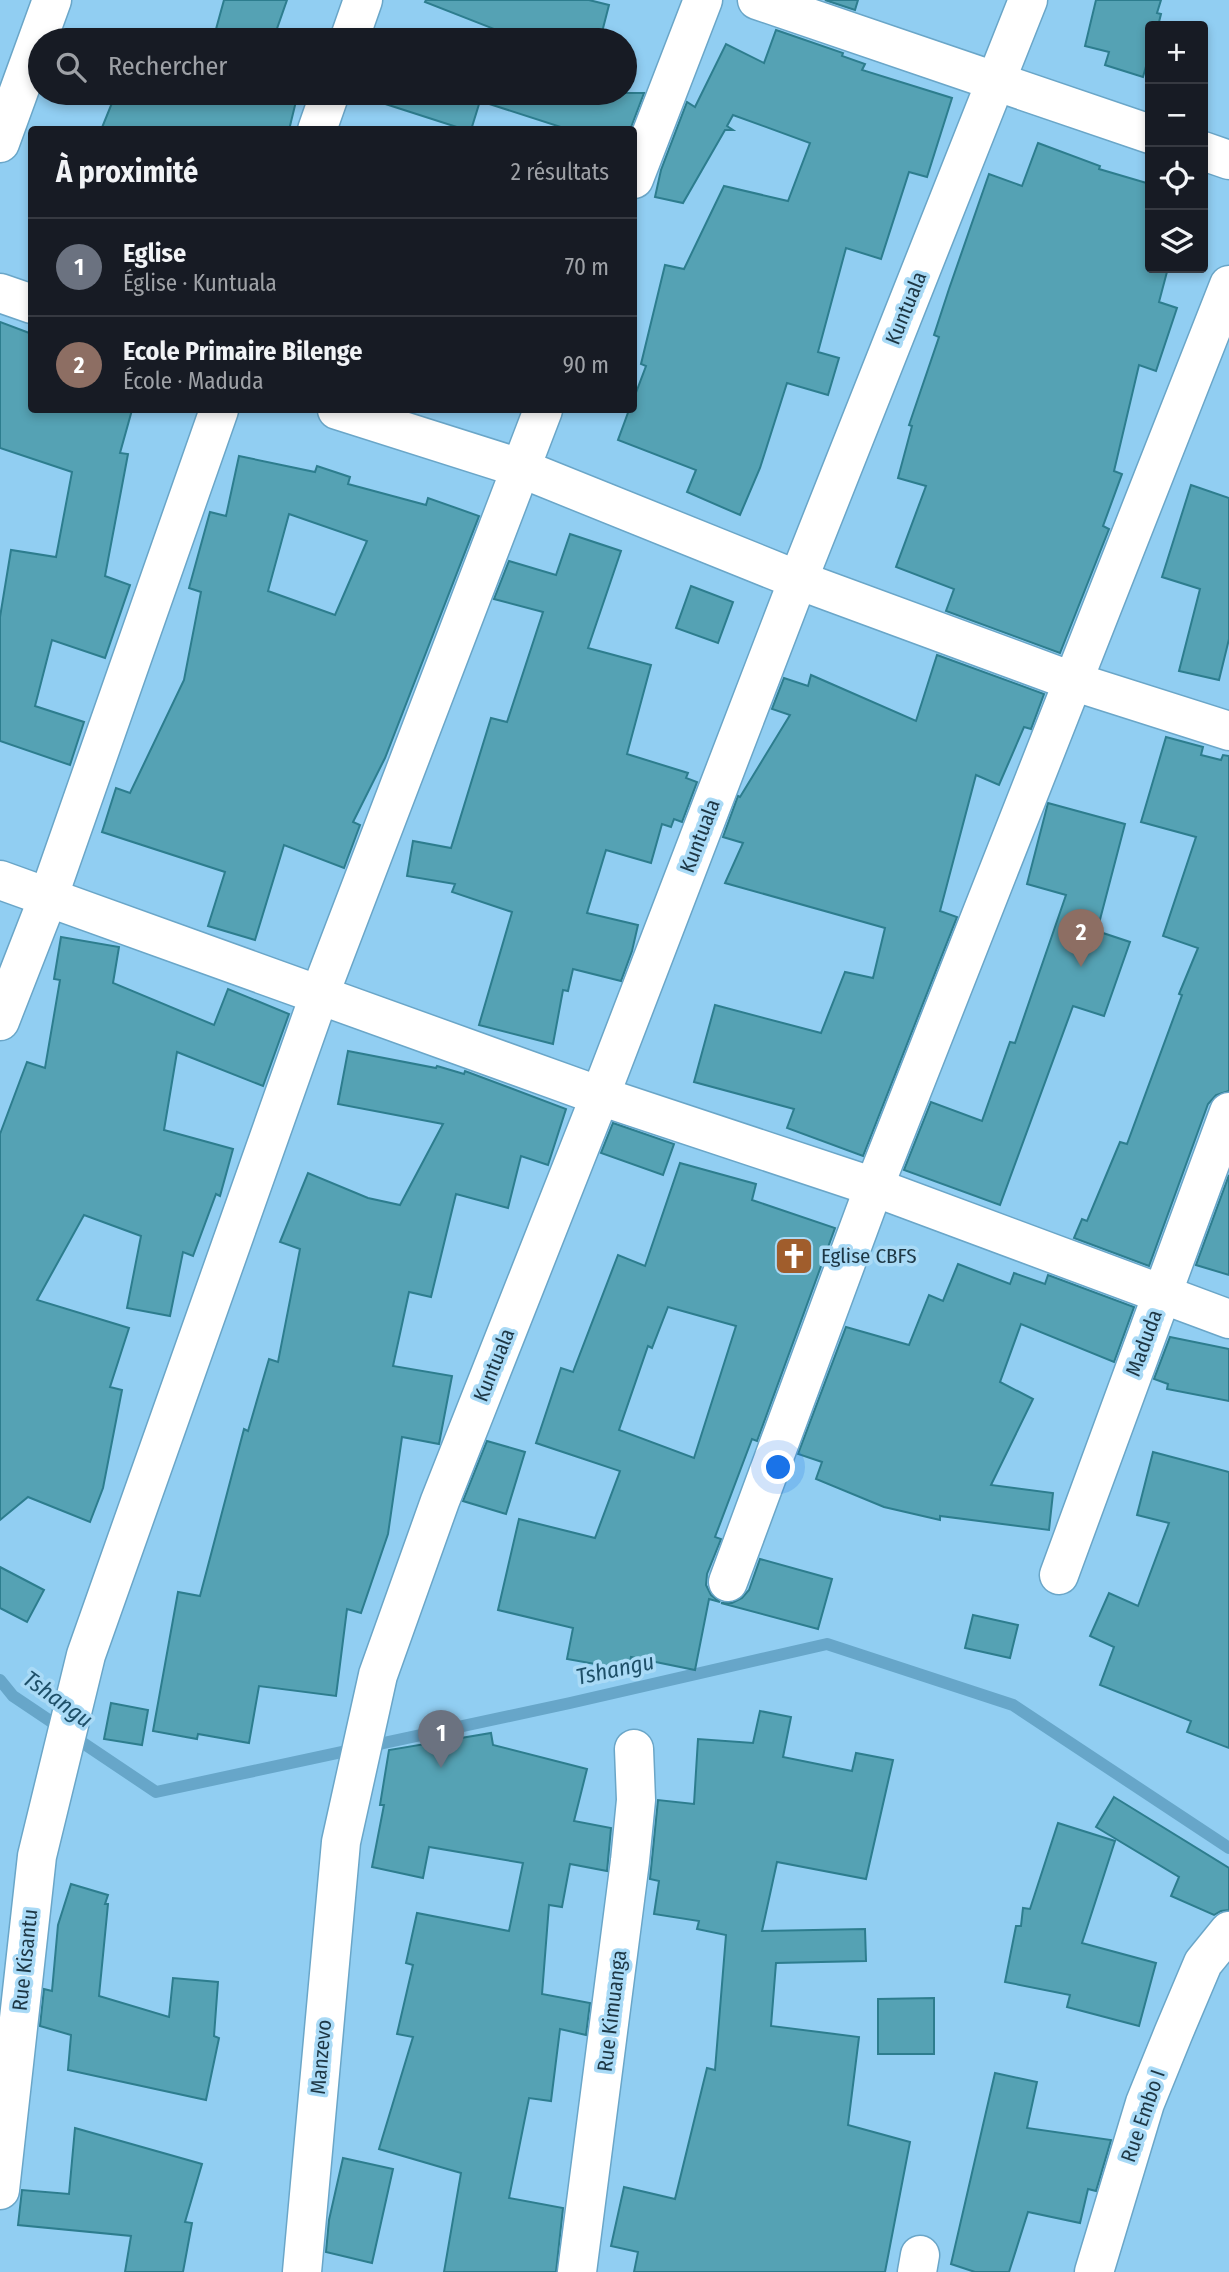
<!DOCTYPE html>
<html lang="fr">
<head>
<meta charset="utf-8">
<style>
	:root { --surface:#171b24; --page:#242831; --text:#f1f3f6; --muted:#9ea1a6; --line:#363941; --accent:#b45309 }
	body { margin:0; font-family:"Fira Sans Condensed",sans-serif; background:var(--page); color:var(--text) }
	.controls { position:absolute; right:21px; top:21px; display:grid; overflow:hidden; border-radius:7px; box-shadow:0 4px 10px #0003 }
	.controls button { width:63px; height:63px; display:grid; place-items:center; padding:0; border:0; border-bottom:2px solid var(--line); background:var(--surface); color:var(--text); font:35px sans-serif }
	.you { position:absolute; left:779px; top:1468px; width:24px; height:24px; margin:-18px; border:5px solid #fff; border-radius:50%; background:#1a73e8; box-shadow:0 0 0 10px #1a73e833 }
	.badge { display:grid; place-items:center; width:46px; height:46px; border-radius:50%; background:var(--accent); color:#fff; font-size:23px; font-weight:700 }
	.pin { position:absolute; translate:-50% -58px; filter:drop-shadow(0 2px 4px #0008) }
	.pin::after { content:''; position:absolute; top:37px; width:24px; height:21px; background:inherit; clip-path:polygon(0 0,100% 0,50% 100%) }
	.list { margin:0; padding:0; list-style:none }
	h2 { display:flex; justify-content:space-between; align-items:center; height:91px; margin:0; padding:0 28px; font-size:30px }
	h2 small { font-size:23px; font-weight:400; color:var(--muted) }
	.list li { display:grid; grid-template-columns:46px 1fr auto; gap:21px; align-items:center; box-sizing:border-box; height:98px; padding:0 28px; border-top:2px solid var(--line) }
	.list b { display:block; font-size:26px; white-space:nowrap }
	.list p { margin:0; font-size:23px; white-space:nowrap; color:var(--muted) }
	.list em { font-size:23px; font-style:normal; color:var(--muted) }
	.icon { flex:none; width:38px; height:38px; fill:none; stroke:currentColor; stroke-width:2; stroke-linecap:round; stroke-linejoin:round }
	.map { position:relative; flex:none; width:1229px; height:2272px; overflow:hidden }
	.search { position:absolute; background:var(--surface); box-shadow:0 4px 10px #0003; left:28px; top:28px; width:609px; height:77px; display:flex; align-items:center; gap:18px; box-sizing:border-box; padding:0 24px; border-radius:38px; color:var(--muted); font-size:26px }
	.panel { position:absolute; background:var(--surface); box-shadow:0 4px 10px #0003; left:28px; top:126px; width:609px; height:287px; border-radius:7px }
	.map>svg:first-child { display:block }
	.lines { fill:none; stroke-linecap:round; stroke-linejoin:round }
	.stream { stroke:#67a6c9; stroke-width:12 }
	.building { fill:#55a2b4; stroke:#2d7d8e; stroke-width:2; fill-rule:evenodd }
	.minor-casing { stroke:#6aa6c8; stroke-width:41 }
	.minor { stroke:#fff; stroke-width:38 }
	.labels { text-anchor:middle; stroke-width:7; stroke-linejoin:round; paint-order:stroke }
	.street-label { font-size:21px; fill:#1d3745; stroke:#a9daf6 }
	.poi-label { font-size:21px; fill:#1d3745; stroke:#a9daf6; text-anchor:start }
	.water-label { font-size:23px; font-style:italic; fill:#1e5069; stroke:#a9daf6 }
</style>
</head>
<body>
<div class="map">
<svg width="1229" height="2272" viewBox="0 0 1229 2272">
	<rect width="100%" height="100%" fill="#91cef2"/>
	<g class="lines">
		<polyline class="stream" points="0,1680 13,1696 156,1792 570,1703 827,1644 1013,1705 1229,1848"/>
	</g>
	<g class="building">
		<polygon points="224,0 287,0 273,40 213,40"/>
		<polygon points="426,0 589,0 609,5 600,40 522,40 425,2"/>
		<polygon points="825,0 858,0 855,10"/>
		<polygon points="1096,0 1161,0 1157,13 1161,14 1158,26 1150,26 1150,52 1143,77 1105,65 1109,52 1085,46"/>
		<polygon points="776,30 843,53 842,56 865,64 862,70 952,98 927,177 909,172 881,259 846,248 818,352 839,358 828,395 787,383 760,468 740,515 687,492 696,470 618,440 629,410 634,410 634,398 646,366 641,364 665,265 684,269 724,186 788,201 810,143 733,115 727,126 733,130 725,130 683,203 655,197 661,170 687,102 695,107 726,44 764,63"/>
		<polygon points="116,93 298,93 289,130 101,130"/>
		<polygon points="374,93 644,93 630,130 570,130 480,101 471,130 466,130 373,100"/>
		<polygon points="1038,143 1100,166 1099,169 1150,184 1150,268 1168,268 1159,302 1177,308 1156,371 1139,365 1114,471 1122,474 1103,526 1109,529 1060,653 946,611 954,589 896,567 926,486 898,478 912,426 909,425 939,337 934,335 949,289 989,174 1022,186"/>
		<polygon points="0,322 32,334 32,410 132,410 120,453 128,454 105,576 130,585 105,658 52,640 35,706 84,722 70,765 0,741 0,617 11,550 56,557 72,472 0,448"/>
		<path d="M239,456L315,472L317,466L350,477L348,484L426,505L428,498L479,516L385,758L353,822L360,825L344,868L284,845L255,940L208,926L225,872L102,832L116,788L130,793L184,680L201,592L189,588L210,512L226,516ZM289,514L367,541L335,615L268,591Z"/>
		<polygon points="1191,485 1229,498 1229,639 1219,680 1179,671 1200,589 1162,577"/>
		<polygon points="570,534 621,551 588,648 651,665 627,754 688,773 686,778 697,782 682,822 674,819 671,827 662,824 651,863 606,850 587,913 638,925 632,951 621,981 573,969 568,991 563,990 553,1044 479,1025 512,912 452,892 455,884 407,876 413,841 451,848 491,718 507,722 543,612 494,599 509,561 556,575"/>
		<polygon points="691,586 733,602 718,643 676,628"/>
		<polygon points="937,655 1044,694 1031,729 1024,727 999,785 976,775 940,911 957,917 863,1156 787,1128 794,1109 694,1082 715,1005 821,1033 845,972 873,978 885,928 725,883 743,843 723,837 738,796 740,797 790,715 772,709 784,678 808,686 811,675 916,721"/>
		<polygon points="1166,737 1203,747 1201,755 1221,760 1223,755 1229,756 1229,1091 1216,1095 1208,1104 1149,1266 1074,1238 1082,1219 1087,1221 1120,1142 1127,1144 1182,995 1179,994 1198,948 1163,936 1196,837 1141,822"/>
		<polygon points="1048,803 1125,824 1097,931 1130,942 1104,1016 1073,1006 1000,1205 904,1170 931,1102 982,1121 1010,1042 1015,1043 1066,895 1027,884"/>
		<polygon points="61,937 119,947 113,983 214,1025 228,989 289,1014 263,1086 177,1052 164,1130 233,1149 220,1196 216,1194 193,1256 183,1252 170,1316 127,1308 141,1236 84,1215 37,1300 129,1328 110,1387 122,1390 103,1488 90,1522 28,1497 0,1520 0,1134 27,1062 45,1068 60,980 54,979"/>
		<polygon points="348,1051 436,1068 437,1066 464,1074 465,1071 566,1109 548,1165 521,1156 508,1208 456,1194 431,1297 409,1292 393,1366 452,1376 439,1444 402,1437 388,1534 361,1613 347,1609 336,1696 259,1686 249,1743 198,1734 197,1739 153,1731 178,1592 200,1596 244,1429 248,1431 269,1359 278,1362 300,1249 280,1242 308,1173 368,1198 400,1205 443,1124 338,1104"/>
		<polygon points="613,1123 674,1144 663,1175 601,1153"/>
		<path d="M680,1163L756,1184L752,1200L835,1228L757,1441L752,1439L715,1537L721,1539L707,1574L706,1585L711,1595L720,1602L709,1599L695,1670L631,1657L629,1670L567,1659L573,1628L498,1610L519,1519L595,1538L620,1471L536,1443L561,1368L573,1372L618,1255L645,1266ZM668,1307L736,1326L694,1458L619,1430L648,1346L652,1348Z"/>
		<polygon points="1229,1175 1229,1275 1196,1265"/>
		<polygon points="958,1264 1010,1284 1014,1273 1045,1284 1048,1275 1134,1307 1114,1362 1021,1324 1000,1382 1033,1399 991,1485 1053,1493 1049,1530 940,1516 940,1520 884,1507 816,1479 822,1462 798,1454 846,1327 909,1345 929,1295 943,1301"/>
		<polygon points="1170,1337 1229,1349 1229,1401 1167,1389 1168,1384 1154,1379"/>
		<polygon points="487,1441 525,1452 506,1514 463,1501"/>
		<polygon points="1153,1452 1229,1472 1229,1748 1187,1732 1191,1721 1100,1685 1114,1647 1090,1636 1109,1593 1138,1606 1169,1523 1137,1515"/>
		<polygon points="760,1559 832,1579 818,1629 721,1603 732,1603 742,1598 749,1590"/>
		<polygon points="0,1567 44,1590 27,1622 0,1608"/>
		<polygon points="973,1615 1018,1625 1010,1658 965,1648"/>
		<polygon points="111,1703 148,1710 142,1745 104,1739"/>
		<polygon points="760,1711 791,1717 783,1757 852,1771 856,1753 893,1760 866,1879 777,1862 762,1931 865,1929 866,1961 776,1963 771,2026 859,2037 848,2125 910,2142 885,2272 634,2272 638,2252 611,2246 624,2187 675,2199 707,2068 715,2070 726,1935 697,1929 699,1921 654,1914 659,1881 650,1879 658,1800 694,1804 698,1739 753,1743"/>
		<polygon points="491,1733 493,1745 587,1769 574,1821 611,1828 607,1871 570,1864 562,1907 549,1905 542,1994 590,2003 586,2035 560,2029 551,2101 529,2098 509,2198 563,2208 556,2272 444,2272 461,2173 379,2149 413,2037 397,2034 413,1965 406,1963 417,1913 509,1931 523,1863 429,1847 423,1878 372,1867 384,1805 380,1805 389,1750"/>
		<polygon points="1114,1797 1229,1868 1229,1910 1221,1911 1214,1915 1171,1896 1179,1877 1096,1827"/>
		<polygon points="1058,1823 1115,1841 1082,1943 1156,1963 1139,2026 1067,2007 1070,1995 1005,1982 1016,1926 1021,1926 1023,1908 1030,1909"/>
		<polygon points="71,1884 108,1895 105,1904 108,1904 99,1996 169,2017 173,1978 218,1982 214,2036 219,2038 206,2100 68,2070 71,2035 40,2026 44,1989 52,1991 58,1925"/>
		<polygon points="934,1998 934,2054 878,2054 878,1999"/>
		<polygon points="995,2073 1037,2082 1027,2128 1111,2140 1096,2191 1088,2189 1080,2223 1028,2212 1009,2272 975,2272 951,2264"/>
		<polygon points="75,2128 202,2164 185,2222 192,2223 183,2272 125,2272 131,2236 18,2225 22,2190 69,2194"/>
		<polygon points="343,2158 393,2169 372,2263 326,2252 329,2220"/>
	</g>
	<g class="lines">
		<g class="minor-casing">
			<g id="minor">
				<polyline points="757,0 1150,134"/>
				<polyline points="349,40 363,0"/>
				<polyline points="317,130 330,93"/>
				<polyline points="0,143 52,0"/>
				<polyline points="1203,151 1229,160"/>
				<polyline points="634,179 703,0"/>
				<polyline points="0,293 32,304"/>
				<polyline points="337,410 520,468 798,580 1072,681 1229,731"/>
				<polyline points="0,880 600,1096 874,1187 1229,1319"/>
				<polyline points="0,1021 48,898 219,410"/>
				<polyline points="1059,1575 1229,1112"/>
				<polyline points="728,1582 874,1187 1229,285"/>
				<polyline points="0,2190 37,1856 86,1655 319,996 543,410"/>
				<polyline points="302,2272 341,1842 378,1675 440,1501 600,1096 798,580 1028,0"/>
				<polyline points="577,2272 630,1861 636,1800 634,1749"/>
				<polyline points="917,2272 920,2255"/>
				<polyline points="1094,2272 1145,2103 1173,2034 1203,1963 1229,1931"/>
			</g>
		</g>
		<use href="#minor" class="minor"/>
	</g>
	<defs>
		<g id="church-square" transform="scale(2.0125)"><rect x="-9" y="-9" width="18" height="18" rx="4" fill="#a05d2c" stroke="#a9daf6"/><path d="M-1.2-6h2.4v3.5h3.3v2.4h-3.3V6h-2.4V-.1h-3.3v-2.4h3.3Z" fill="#fff"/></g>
	</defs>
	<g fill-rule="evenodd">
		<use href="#church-square" x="794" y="1256"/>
	</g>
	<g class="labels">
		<g class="street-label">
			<text transform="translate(906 308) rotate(-68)" y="7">Kuntuala</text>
			<text transform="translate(700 836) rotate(-69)" y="7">Kuntuala</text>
			<text transform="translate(1144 1343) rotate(-70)" y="7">Maduda</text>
			<text transform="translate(494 1365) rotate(-68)" y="7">Kuntuala</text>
			<text transform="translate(25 1960) rotate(-84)" y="7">Rue Kisantu</text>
			<text transform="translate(612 2011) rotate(-83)" y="7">Rue Kimuanga</text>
			<text transform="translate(321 2057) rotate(-85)" y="7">Manzevo</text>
			<text transform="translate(1143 2116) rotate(-71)" y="7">Rue Embo I</text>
		</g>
		<g class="poi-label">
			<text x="821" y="1263">Eglise CBFS</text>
		</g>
		<g class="water-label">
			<text transform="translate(615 1669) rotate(-12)" y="8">Tshangu</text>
			<text transform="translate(58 1699) rotate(36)" y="8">Tshangu</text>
		</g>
	</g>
</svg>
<div class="controls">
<button>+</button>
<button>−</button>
<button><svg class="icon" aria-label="locate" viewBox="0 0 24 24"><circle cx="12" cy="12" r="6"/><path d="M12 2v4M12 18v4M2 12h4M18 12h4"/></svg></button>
<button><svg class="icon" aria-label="layers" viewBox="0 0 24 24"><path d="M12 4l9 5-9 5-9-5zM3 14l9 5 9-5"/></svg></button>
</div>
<div class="you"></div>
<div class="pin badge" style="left:441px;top:1768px;background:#6b7280">1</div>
<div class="pin badge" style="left:1081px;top:967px;background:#8d6e63">2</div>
<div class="search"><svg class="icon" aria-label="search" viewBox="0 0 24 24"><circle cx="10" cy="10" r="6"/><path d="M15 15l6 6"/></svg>Rechercher</div>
<section class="panel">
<h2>À proximité<small>2 résultats</small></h2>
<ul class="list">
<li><span class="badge" style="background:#6b7280">1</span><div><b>Eglise</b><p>Église · Kuntuala</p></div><em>70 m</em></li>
<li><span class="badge" style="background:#8d6e63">2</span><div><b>Ecole Primaire Bilenge</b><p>École · Maduda</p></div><em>90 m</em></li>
</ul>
</section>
</div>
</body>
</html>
